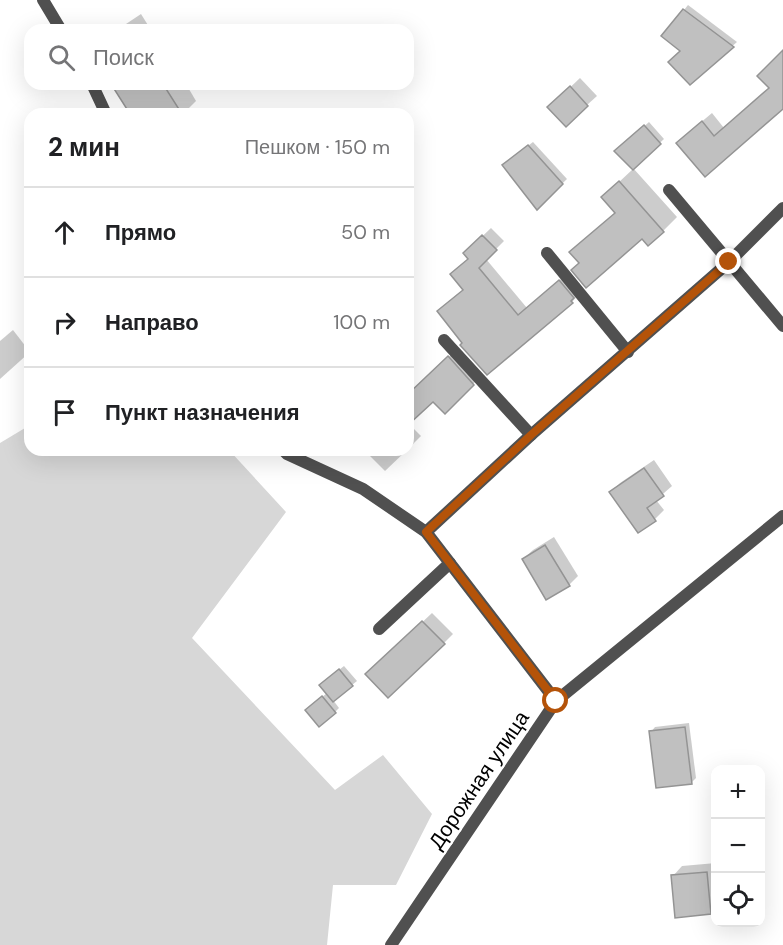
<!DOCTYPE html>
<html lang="ru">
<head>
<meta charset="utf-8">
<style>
	:root { --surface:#fff; --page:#f2f2f2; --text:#202124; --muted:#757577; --line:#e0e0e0 }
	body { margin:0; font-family:"DM Sans",sans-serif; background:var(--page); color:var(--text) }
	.controls { position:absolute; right:18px; bottom:18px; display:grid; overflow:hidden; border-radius:12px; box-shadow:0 6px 24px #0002 }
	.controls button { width:54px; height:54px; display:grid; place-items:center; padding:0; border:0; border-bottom:2px solid var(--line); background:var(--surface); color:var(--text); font:30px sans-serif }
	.stop { position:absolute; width:18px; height:18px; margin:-14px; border:4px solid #b45309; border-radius:50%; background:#fff }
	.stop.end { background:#b45309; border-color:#fff; box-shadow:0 2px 6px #0008 }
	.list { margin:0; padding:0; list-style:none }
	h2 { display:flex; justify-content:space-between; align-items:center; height:78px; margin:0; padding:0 24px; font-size:26px }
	h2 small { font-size:20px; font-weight:400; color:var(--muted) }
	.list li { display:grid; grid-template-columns:39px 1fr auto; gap:18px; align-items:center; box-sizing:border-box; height:90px; padding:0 24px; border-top:2px solid var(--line) }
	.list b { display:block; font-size:22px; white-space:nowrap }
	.list em { font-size:20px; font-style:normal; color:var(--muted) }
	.icon { flex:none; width:33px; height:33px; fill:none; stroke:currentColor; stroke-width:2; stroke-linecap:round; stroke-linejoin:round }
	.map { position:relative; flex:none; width:783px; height:945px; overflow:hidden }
	.search { position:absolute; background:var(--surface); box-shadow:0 6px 24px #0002; left:24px; top:24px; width:390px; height:66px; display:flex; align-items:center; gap:15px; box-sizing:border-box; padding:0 21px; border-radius:18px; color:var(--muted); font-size:22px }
	.panel { position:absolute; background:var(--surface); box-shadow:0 6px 24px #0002; left:24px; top:108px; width:390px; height:348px; border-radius:18px }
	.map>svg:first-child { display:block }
	.green { fill:#d7d7d7 }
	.shadow { fill:#0003 }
	.building { fill:#c0c0c0; stroke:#949494; stroke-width:1.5 }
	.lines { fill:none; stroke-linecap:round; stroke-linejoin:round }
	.service { stroke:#505050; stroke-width:12 }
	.tertiary { stroke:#505050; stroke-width:12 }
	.route { stroke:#b45309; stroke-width:8 }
	.labels { text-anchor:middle; stroke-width:4.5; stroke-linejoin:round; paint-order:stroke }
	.street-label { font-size:21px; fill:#000; stroke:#fff }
</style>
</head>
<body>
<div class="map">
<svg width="783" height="945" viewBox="0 0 783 945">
	<rect width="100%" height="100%" fill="#fff"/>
	<polygon class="green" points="30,425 30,450 229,450 286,512 192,638 335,790 383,755 432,814 396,885 333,885 327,945 0,945 0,443"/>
	<g class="shadow">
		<polygon points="688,5 737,42 690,83 684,10"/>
		<polygon points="141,14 151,30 117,30"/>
		<polygon points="783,52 783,107 705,175 687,134 712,113 724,128 771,87"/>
		<polygon points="580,78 597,96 587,105 559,98"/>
		<polygon points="113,84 186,84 196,101 183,114 132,114"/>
		<polygon points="649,122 664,139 633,168 677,217 663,231 642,237 581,263 585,239 616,212 603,197 633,169 617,151"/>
		<polygon points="533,142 567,179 537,208 508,161"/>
		<polygon points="491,228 504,241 486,259 527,308 567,274 579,294 572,302 464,343 465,290 470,258 465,253"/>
		<polygon points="13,330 30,352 0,379 0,341"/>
		<polygon points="458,348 482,375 445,412 433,400 408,410 408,396"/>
		<polygon points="408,423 421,436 408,449"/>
		<polygon points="364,450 407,450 385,471"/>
		<polygon points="654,460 672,486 656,500 664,510 655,519 611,492 620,483"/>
		<polygon points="554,537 578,576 569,585 523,559 533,550"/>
		<polygon points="432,613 453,634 444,643 377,665"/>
		<polygon points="344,666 357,681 333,700 339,708 335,712 311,706 327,693 325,681"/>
		<polygon points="689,723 696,778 692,782 651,732 655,727"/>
		<polygon points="716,863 716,908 710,913 673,876 682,866"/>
	</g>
	<g class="building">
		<polygon points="683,9 734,47 690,85 668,62 680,51 661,36"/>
		<polygon points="783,50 783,109 705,177 676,143 702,121 714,136 769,88 757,76"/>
		<polygon points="111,84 163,84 182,114 130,114"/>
		<polygon points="570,86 588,106 566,127 547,107"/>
		<polygon points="644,125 661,144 633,170 614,151"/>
		<polygon points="528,145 563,184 537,210 502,165"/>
		<polygon points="619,181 664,232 648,246 642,239 586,288 571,270 579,263 569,252 615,213 601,197"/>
		<polygon points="482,235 497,250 479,268 518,315 559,280 574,298 571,301 573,303 487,375 460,345 462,343 437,311 463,290 450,274 468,259 463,253"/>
		<polygon points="448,356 474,385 445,414 433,402 408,425 408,394"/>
		<polygon points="644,468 664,496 647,508 656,521 638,533 609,492"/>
		<polygon points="545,545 570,586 546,600 522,559"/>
		<polygon points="422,621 445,644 388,698 365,674"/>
		<polygon points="339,669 353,686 333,702 319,685"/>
		<polygon points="322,696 336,713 319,727 305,710"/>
		<polygon points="685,727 692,784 656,788 649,731"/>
		<polygon points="707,872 711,914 675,918 671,875"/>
	</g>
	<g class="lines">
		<g class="service">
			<polyline points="43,0 61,30"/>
			<polyline points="92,84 106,114"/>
			<polyline points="669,190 783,326"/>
			<polyline points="547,253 628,352"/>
			<polyline points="444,340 531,435"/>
			<polyline points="283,450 287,454 363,489 426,532 556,701"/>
			<polyline points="426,532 531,435 729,262 783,208"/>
			<polyline points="379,629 450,563"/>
		</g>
		<polyline class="tertiary" points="391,945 556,701 783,516"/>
	</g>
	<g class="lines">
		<polyline class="route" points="556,701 426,532 531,435 729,262"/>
	</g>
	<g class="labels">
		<g class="street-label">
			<text transform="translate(479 780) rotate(-56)" y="7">Дорожная улица</text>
		</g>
	</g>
</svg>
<div class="controls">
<button>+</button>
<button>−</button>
<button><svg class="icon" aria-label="locate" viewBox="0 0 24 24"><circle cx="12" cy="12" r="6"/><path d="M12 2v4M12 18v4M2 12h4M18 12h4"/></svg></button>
</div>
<div class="stop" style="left:556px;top:701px"></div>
<div class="stop end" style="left:729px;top:262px"></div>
<div class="search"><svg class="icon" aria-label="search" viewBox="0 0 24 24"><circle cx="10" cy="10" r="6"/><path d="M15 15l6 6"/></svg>Поиск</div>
<section class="panel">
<h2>2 мин<small>Пешком · 150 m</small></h2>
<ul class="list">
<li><svg class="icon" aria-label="ahead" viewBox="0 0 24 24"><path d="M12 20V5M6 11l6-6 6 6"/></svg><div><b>Прямо</b></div><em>50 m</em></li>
<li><svg class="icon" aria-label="right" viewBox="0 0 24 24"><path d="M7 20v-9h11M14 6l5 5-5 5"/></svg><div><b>Направо</b></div><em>100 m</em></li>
<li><svg class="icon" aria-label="arrive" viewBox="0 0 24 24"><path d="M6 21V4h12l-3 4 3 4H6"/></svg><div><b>Пункт назначения</b></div></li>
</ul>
</section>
</div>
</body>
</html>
